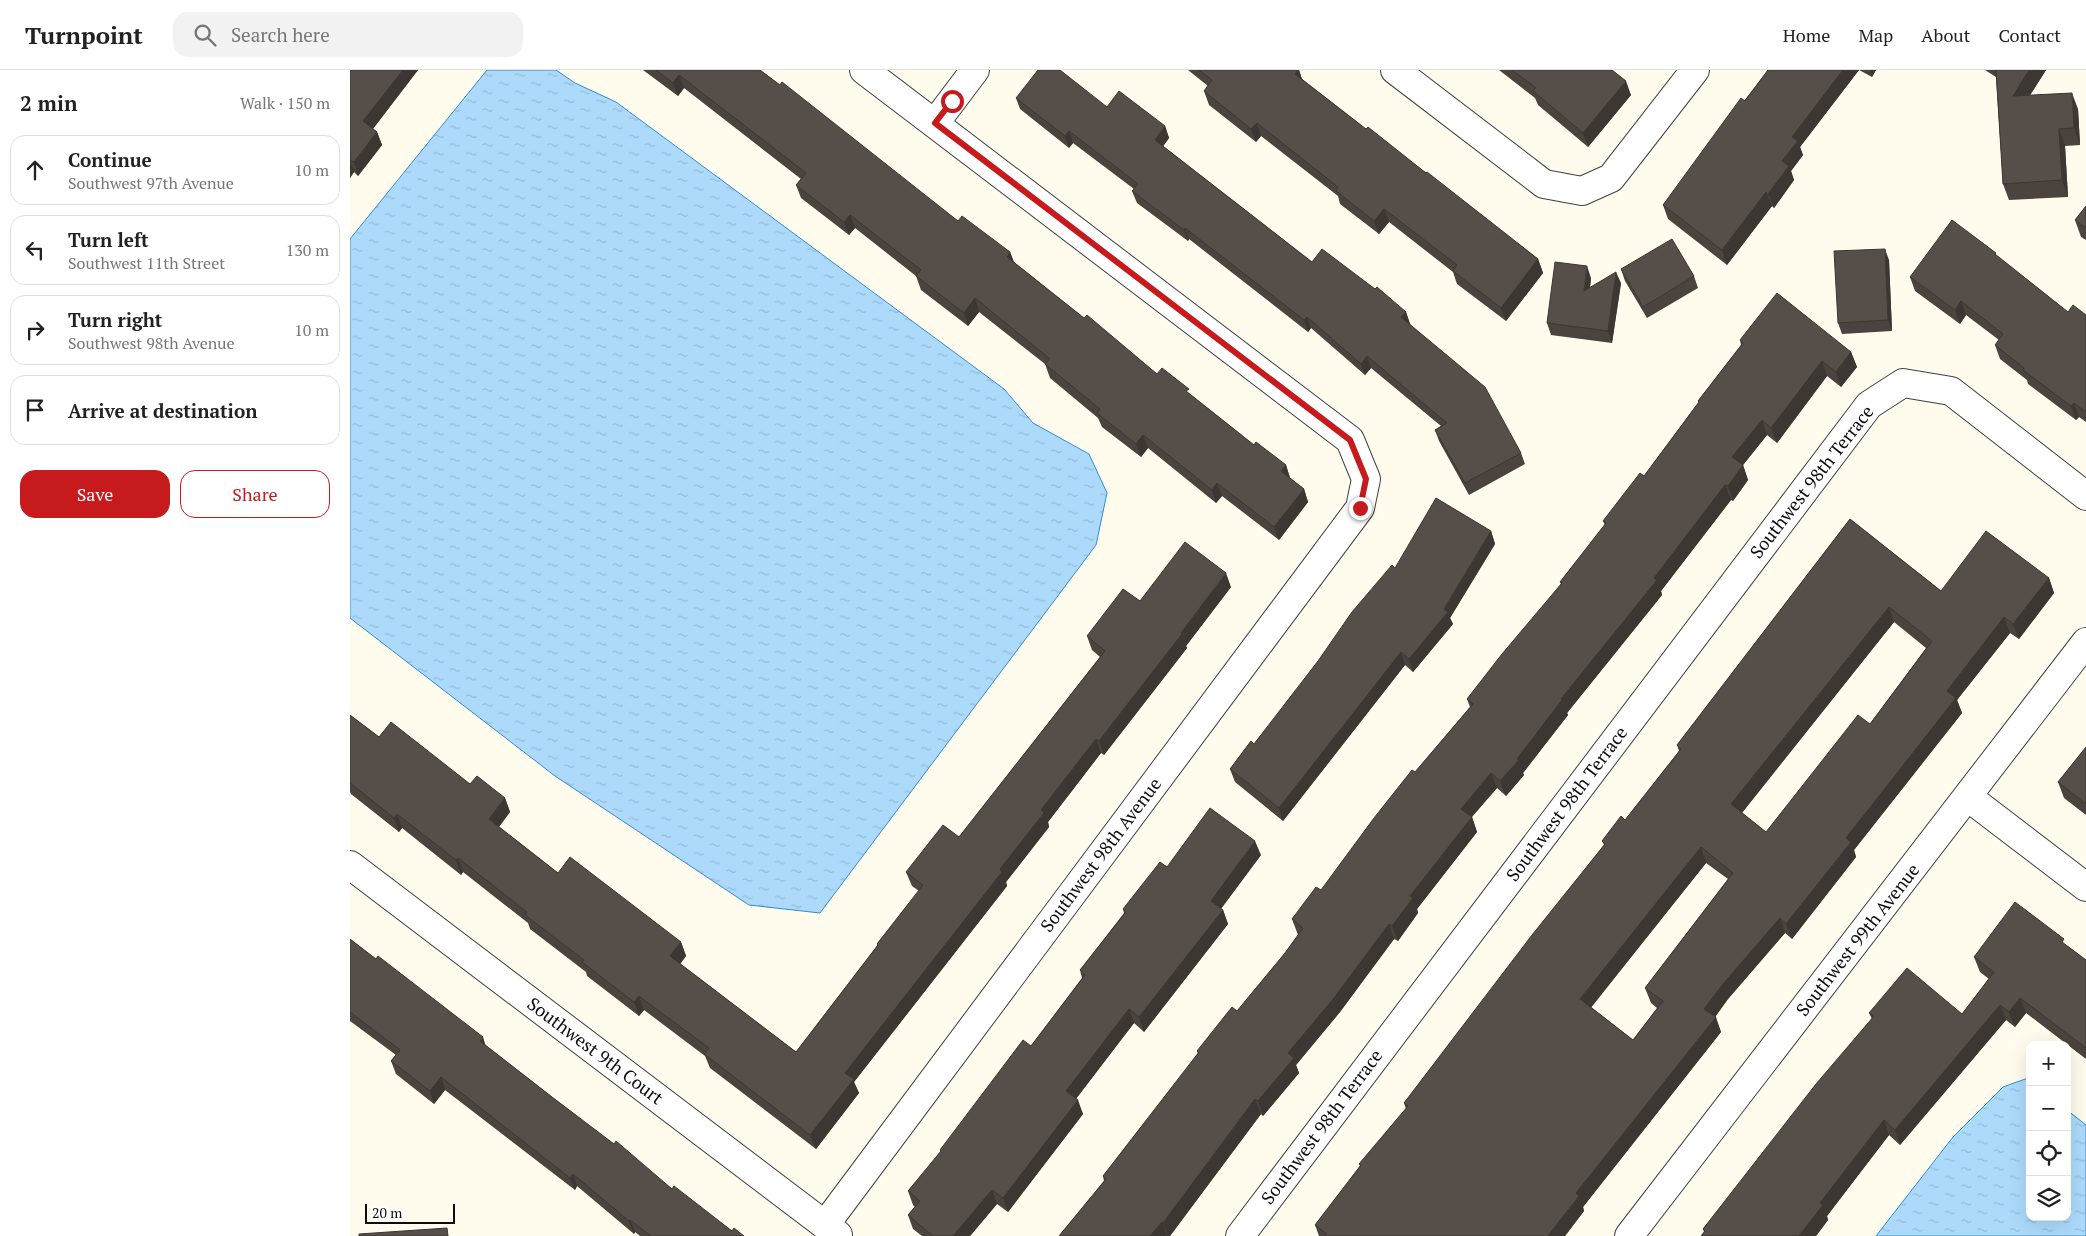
<!DOCTYPE html>
<html lang="en">
<head>
<meta charset="utf-8">
<style>
	:root { --surface:#fff; --page:#f2f2f2; --text:#222; --muted:#767676; --line:#e0e0e0; --accent:#c71a1c }
	body { margin:0; font-family:"PT Serif",serif; background:var(--page); color:var(--text) }
	.controls { position:absolute; right:15px; bottom:15px; display:grid; overflow:hidden; border-radius:10px; box-shadow:0 5px 20px #0002 }
	.controls button { width:45px; height:45px; display:grid; place-items:center; padding:0; border:0; border-bottom:1px solid var(--line); background:var(--surface); color:var(--text); font:25px sans-serif }
	.scale { position:absolute; left:15px; bottom:12px; width:90px; box-sizing:border-box; padding-left:5px; border:2px solid #0d0d0d; border-top:0; font-size:14px; line-height:18px; white-space:nowrap; color:#0d0d0d; -webkit-text-stroke:4px #fff; paint-order:stroke }
	.stop { position:absolute; width:15px; height:15px; margin:-11px; border:4px solid #c71a1c; border-radius:50%; background:#fff }
	.stop.end { background:#c71a1c; border-color:#fff; box-shadow:0 1px 5px #0008 }
	.list { margin:0; padding:0; list-style:none }
	h2 { display:flex; justify-content:space-between; align-items:center; height:65px; margin:0; padding:0 20px; font-size:21px }
	h2 small { font-size:16px; font-weight:400; color:var(--muted) }
	.list li { display:grid; grid-template-columns:32px 1fr auto; gap:15px; align-items:center; box-sizing:border-box; height:70px; margin:0 10px 10px; padding:0 10px; border:1px solid var(--line); border-radius:15px }
	.list b { display:block; font-size:19px; white-space:nowrap }
	.list p { margin:0; font-size:16px; white-space:nowrap; color:var(--muted) }
	.list em { font-size:16px; font-style:normal; color:var(--muted) }
	.actions { display:flex; gap:10px; padding:15px 20px }
	.actions a { flex:1; padding:11px 0; border:1px solid var(--accent); border-radius:15px; text-align:center; font-size:18px; color:var(--accent) }
	.actions .main { background:var(--accent); color:#fff }
	.icon { flex:none; width:28px; height:28px; fill:none; stroke:currentColor; stroke-width:2; stroke-linecap:round; stroke-linejoin:round }
	.map { position:relative; flex:none; width:1736px; height:1166px; overflow:hidden }
	header { display:flex; align-items:center; gap:30px; box-sizing:border-box; height:70px; padding:0 25px; background:var(--surface); border-bottom:1px solid var(--line) }
	header strong { font-size:24px }
	nav { display:flex; gap:28px; margin-inline-start:auto; font-size:18px }
	.search { width:350px; height:45px; background:var(--page); display:flex; align-items:center; gap:12px; box-sizing:border-box; padding:0 18px; border-radius:15px; color:var(--muted); font-size:19px }
	main { display:flex }
	aside { flex:1; background:var(--surface) }
	.map>svg:first-child { display:block }
	.water { fill:url(#water-ripples); stroke:#2e8dd7 }
	.lines { fill:none; stroke-linecap:round; stroke-linejoin:round }
	.minor-casing { stroke:#404040; stroke-width:30 }
	.minor { stroke:#fff; stroke-width:28 }
	.wall { fill:#4a433e; fill-rule:evenodd }
	.shaded-wall { fill:#3c3732 }
	.building { fill:#564e48; stroke:#3c3732; fill-rule:evenodd }
	.route { stroke:#c71a1c; stroke-width:6 }
	.labels { text-anchor:middle; stroke-width:5; stroke-linejoin:round; paint-order:stroke }
	.street-label { font-size:18px; fill:#0d0d0d; stroke:#fff }
</style>
</head>
<body>
<header>
<strong>Turnpoint</strong>
<div class="search"><svg class="icon" aria-label="search" viewBox="0 0 24 24"><circle cx="10" cy="10" r="6"/><path d="M15 15l6 6"/></svg>Search here</div>
<nav><a>Home</a><a>Map</a><a>About</a><a>Contact</a></nav>
</header>
<main>
<aside>
<h2>2 min<small>Walk · 150 m</small></h2>
<ul class="list">
<li><svg class="icon" aria-label="ahead" viewBox="0 0 24 24"><path d="M12 20V5M6 11l6-6 6 6"/></svg><div><b>Continue</b><p>Southwest 97th Avenue</p></div><em>10 m</em></li>
<li><svg class="icon" aria-label="left" viewBox="0 0 24 24"><path d="M17 20v-9H6M10 6l-5 5 5 5"/></svg><div><b>Turn left</b><p>Southwest 11th Street</p></div><em>130 m</em></li>
<li><svg class="icon" aria-label="right" viewBox="0 0 24 24"><path d="M7 20v-9h11M14 6l5 5-5 5"/></svg><div><b>Turn right</b><p>Southwest 98th Avenue</p></div><em>10 m</em></li>
<li><svg class="icon" aria-label="arrive" viewBox="0 0 24 24"><path d="M6 21V4h12l-3 4 3 4H6"/></svg><div><b>Arrive at destination</b></div></li>
</ul>
<div class="actions"><a class="main">Save</a><a>Share</a></div>
</aside>
<div class="map">
<svg width="1736" height="1166" viewBox="0 0 1736 1166">
	<defs>
		<pattern id="water-ripples" width="26" height="14" patternUnits="userSpaceOnUse" patternTransform="scale(1.25)"><rect width="26" height="14" fill="#addafb"/><path d="M2 4q2-2 4 0t4 0M15 11q2-2 4 0t4 0" fill="none" stroke="#94bad6"/></pattern>
	</defs>
	<rect width="100%" height="100%" fill="#fffced"/>
	<g class="water">
		<polygon points="137,0 206,0 225,13 266,32 654,319 683,353 739,384 757,423 746,475 470,843 399,835 205,706 0,548 0,169"/>
		<polygon points="1678,1008 1680,1010 1680,1147 1717,1147 1717,1040 1736,1055 1736,1166 1526,1166 1603,1067 1653,1017"/>
	</g>
	<g class="lines">
		<g class="minor-casing">
			<g id="minor">
				<polyline points="1045,0 1194,114 1232,121 1261,108 1345,0"/>
				<polyline points="585,53 625,0"/>
				<polyline points="1618,727 1736,817"/>
				<polyline points="0,795 488,1165"/>
				<polyline points="475,1155 1010,438 1016,409 1000,370 514,0"/>
				<polyline points="890,1166 1519,335 1553,313 1601,321 1736,426"/>
				<polyline points="1279,1166 1736,572"/>
			</g>
		</g>
		<use href="#minor" class="minor"/>
	</g>
	<g class="wall">
		<polygon points="0,0 68,0 23,59 27,62 32,75 8,106 4,102 0,108"/>
		<polygon points="293,0 410,0 608,151 660,182 664,192 734,248 807,304 841,325 904,375 936,395 940,408 954,419 958,432 929,470 872,426 866,433 798,378 791,387 752,357 748,348 700,308 695,294 629,242 618,256 571,220 566,206 505,158 499,165 451,128 446,115 451,109 334,18 328,26"/>
		<polygon points="838,0 949,0 952,9 1016,59 1076,103 1188,189 1193,203 1156,251 1107,214 1103,202 1039,152 1029,164 990,134 988,126 911,66 906,72 859,35 854,21 858,16"/>
		<polygon points="1149,0 1262,0 1281,25 1238,77 1188,35 1185,28"/>
		<polygon points="1418,0 1526,0 1522,7 1509,0 1450,77 1453,85 1441,101 1444,110 1424,138 1422,136 1377,195 1318,149 1313,135"/>
		<polygon points="1635,0 1696,0 1680,25 1728,39 1730,75 1715,76 1718,127 1659,130 1653,114 1646,7"/>
		<polygon points="666,28 757,37 815,56 819,68 813,76 962,192 1025,219 1056,242 1060,254 1171,383 1175,394 1119,425 1089,371 1085,360 1091,356 1021,298 1015,305 961,258 958,262 839,169 838,171 787,133 782,121 784,119 723,73 719,78 670,39"/>
		<polygon points="1736,136 1736,170 1731,167 1725,150"/>
		<polygon points="1647,186 1718,242 1736,245 1736,352 1729,347 1726,350 1678,314 1677,310 1650,289 1645,275 1649,270 1616,245 1610,254 1565,221 1560,207"/>
		<polygon points="1539,190 1542,261 1492,264 1488,253"/>
		<polygon points="1271,199 1344,206 1348,218 1297,248 1275,211"/>
		<polygon points="1241,208 1240,218 1271,213 1262,273 1201,265 1197,253"/>
		<polygon points="1390,270 1501,282 1507,297 1491,317 1477,306 1427,373 1417,365 1393,395 1398,410 1383,431 1381,430 1311,521 1312,525 1217,643 1218,645 1173,703 1174,705 1156,726 1147,718 1122,747 1127,762 1067,839 1068,843 1048,871 1044,869 990,942 946,995 949,1003 913,1046 911,1044 820,1166 709,1166 754,1111 753,1106 848,984 847,981 887,941 935,883 948,865 942,849 971,820 1065,702 1120,637 1117,629 1211,514 1210,512 1255,455 1253,451 1294,406 1348,333 1348,331 1391,275"/>
		<path d="M1500,449L1591,521L1699,508L1704,523L1669,569L1660,563L1607,630L1612,643L1504,780L1506,787L1442,869L1435,863L1378,929L1365,947L1371,962L1233,1137L1234,1141L1215,1166H969L965,1155L1010,1096L1009,1094L1056,1039L1054,1033L1254,775L1252,771L1275,750L1329,681L1327,675ZM1544,552L1576,578L1520,654L1416,762L1392,743ZM1356,793L1378,809L1295,918L1301,933L1307,938L1283,970L1241,937Z"/>
		<polygon points="1141,461 1145,474 1100,548 1103,554 1063,602 1055,595 933,751 885,712 880,699 904,674 1045,498"/>
		<polygon points="881,517 836,576 837,578 754,685 751,683 698,752 699,757 656,812 657,816 504,1012 509,1023 466,1079 360,998 355,986 294,940 289,946 237,906 236,902 180,859 178,853 113,802 111,805 52,758 49,762 1,724 0,722 0,645 29,667 120,714 155,728 160,742 149,757 208,803 331,872 336,886 330,894 446,982 527,876 527,874 569,821 562,816 556,802 609,767 750,587 742,580 737,566 790,531"/>
		<polygon points="1736,677 1736,745 1714,728 1708,712"/>
		<polygon points="911,785 871,839 873,840 878,854 794,962 784,953 726,1029 733,1044 658,1142 647,1134 620,1166 572,1166 563,1159 558,1145 565,1137 563,1135 558,1121 591,1082 590,1080 681,976 732,908 730,900 774,843 773,839 817,797"/>
		<polygon points="0,869 202,1027 322,1119 382,1161 394,1166 290,1166 285,1162 284,1164 227,1116 225,1120 95,1020 84,1034 46,1004 41,991 46,985 0,951"/>
		<polygon points="1716,875 1736,890 1736,989 1676,943 1665,957 1656,950 1550,1075 1539,1065 1477,1146 1478,1150 1466,1166 1351,1166 1354,1162 1353,1159 1522,949 1519,943 1612,944 1639,909 1630,902 1624,887"/>
	</g>
	<g class="shaded-wall">
		<polygon points="53,0 68,0 18,65 13,51"/>
		<polygon points="949,0 953,13 945,4"/>
		<polygon points="1493,0 1509,0 1450,77 1453,85 1441,101 1444,110 1424,138 1418,124 1442,67"/>
		<polygon points="1520,0 1526,0 1522,7"/>
		<polygon points="1679,0 1696,0 1669,43 1663,26"/>
		<polygon points="329,5 334,18 328,26 323,13"/>
		<polygon points="1276,11 1281,25 1238,77 1233,63"/>
		<polygon points="1722,23 1728,39 1730,75 1724,58"/>
		<polygon points="907,53 911,66 906,72 901,59"/>
		<polygon points="815,56 819,68 809,82 805,70"/>
		<polygon points="1709,59 1715,76 1718,127 1712,110"/>
		<polygon points="719,61 723,73 719,78 715,66"/>
		<polygon points="27,62 32,75 8,106 4,92"/>
		<polygon points="0,91 4,102 0,108"/>
		<polygon points="1416,122 1422,136 1377,195 1372,180"/>
		<polygon points="1034,139 1039,152 1029,164 1024,151"/>
		<polygon points="500,145 505,158 499,165 494,152"/>
		<polygon points="835,158 839,169 838,171 834,160"/>
		<polygon points="1535,179 1539,190 1542,261 1538,250"/>
		<polygon points="660,182 665,195 657,187"/>
		<polygon points="1188,189 1193,203 1156,251 1151,238"/>
		<polygon points="1237,196 1241,208 1238,233 1234,221"/>
		<polygon points="1266,202 1271,213 1262,273 1258,261"/>
		<polygon points="625,228 629,242 618,256 614,243"/>
		<polygon points="1611,231 1616,245 1610,254 1605,240"/>
		<polygon points="1056,242 1060,254 1056,259 1051,247"/>
		<polygon points="957,247 961,258 958,262 954,250"/>
		<polygon points="1501,282 1507,297 1491,317 1486,302"/>
		<polygon points="1017,286 1021,298 1015,305 1011,294"/>
		<polygon points="1472,291 1477,306 1427,373 1421,358"/>
		<polygon points="1724,333 1729,347 1726,350 1721,336"/>
		<polygon points="1412,350 1417,365 1393,395 1398,410 1383,431 1378,416 1382,387"/>
		<polygon points="793,365 798,378 791,387 786,374"/>
		<polygon points="936,395 940,408 935,415 931,401"/>
		<polygon points="867,413 872,426 866,433 862,420"/>
		<polygon points="1375,415 1381,430 1311,521 1312,525 1217,643 1218,645 1173,703 1174,705 1156,726 1150,711 1211,629"/>
		<polygon points="954,419 958,432 929,470 924,457"/>
		<polygon points="1141,461 1145,474 1100,548 1103,554 1063,602 1059,589 1094,539"/>
		<polygon points="876,503 881,517 836,576 837,578 754,685 749,671"/>
		<polygon points="1699,508 1704,523 1669,569 1663,554"/>
		<polygon points="1539,537 1544,552 1386,750 1381,734"/>
		<polygon points="1654,547 1660,563 1607,630 1612,643 1504,780 1506,787 1442,869 1436,854 1496,768 1597,621"/>
		<polygon points="1051,582 1055,595 933,751 929,738"/>
		<polygon points="746,669 751,683 698,752 699,757 656,812 657,816 504,1012 509,1023 466,1079 460,1065 495,1003 650,799 691,740"/>
		<polygon points="1141,703 1147,718 1116,753 1111,739"/>
		<polygon points="155,728 160,742 144,763 139,749"/>
		<polygon points="47,744 52,758 49,762 44,748"/>
		<polygon points="1122,747 1127,762 1067,839 1068,843 1048,871 1042,856 1060,826"/>
		<polygon points="905,771 911,785 866,845 861,831"/>
		<polygon points="1351,777 1356,793 1236,944 1230,929"/>
		<polygon points="108,788 113,802 111,805 106,790"/>
		<polygon points="873,840 878,854 794,962 789,947"/>
		<polygon points="1430,848 1435,863 1378,929 1360,954 1354,939 1373,914"/>
		<polygon points="1039,854 1044,869 990,942 946,995 949,1003 913,1046 908,1031 938,983"/>
		<polygon points="331,872 336,886 325,901 320,886"/>
		<polygon points="289,926 294,940 289,946 284,932"/>
		<polygon points="1670,928 1676,943 1665,957 1659,942"/>
		<polygon points="1650,935 1656,950 1550,1075 1545,1060"/>
		<polygon points="779,939 784,953 721,1035 716,1021"/>
		<polygon points="1366,947 1371,962 1233,1137 1234,1141 1215,1166 1198,1166 1226,1123"/>
		<polygon points="133,967 137,980 130,971"/>
		<polygon points="91,1007 95,1020 84,1034 80,1021"/>
		<polygon points="905,1029 911,1044 820,1166 818,1166 813,1153"/>
		<polygon points="728,1030 733,1044 658,1142 653,1128"/>
		<polygon points="1534,1050 1539,1065 1477,1146 1478,1150 1466,1166 1449,1166 1470,1133"/>
		<polygon points="223,1104 227,1116 225,1120 220,1108"/>
		<polygon points="642,1120 647,1134 620,1166 603,1166"/>
		<polygon points="280,1150 285,1162 284,1164 279,1151"/>
		<polygon points="812,1152 817,1166 800,1166"/>
	</g>
	<g class="building">
		<polygon points="0,0 53,0 13,51 27,62 4,92 0,90"/>
		<polygon points="306,0 410,0 430,15 432,12 608,151 612,146 660,182 657,187 734,248 737,245 807,304 812,298 839,319 836,321 904,375 906,372 936,395 931,401 954,419 924,457 867,413 862,420 793,365 786,374 747,343 750,339 695,294 700,289 625,228 614,243 566,206 571,200 500,145 494,152 446,115 456,103 329,5 323,13"/>
		<polygon points="688,0 710,0 757,37 769,21 815,56 805,70 962,192 972,179 1025,219 1027,217 1056,242 1051,247 1135,317 1171,383 1115,413 1085,360 1097,353 1017,286 1011,294 957,247 954,250 835,158 834,160 782,121 788,114 719,61 715,66 666,28"/>
		<polygon points="849,0 948,0 945,4 1016,59 1018,57 1076,103 1077,102 1188,189 1151,238 1103,201 1107,195 1034,139 1024,151 986,121 988,117 907,53 901,59 854,21 862,10"/>
		<polygon points="1162,0 1262,0 1276,11 1233,63 1183,21 1186,18"/>
		<polygon points="1418,0 1493,0 1442,67 1448,71 1432,91 1439,96 1418,124 1416,122 1372,180 1313,135 1391,28 1395,31"/>
		<polygon points="1646,0 1679,0 1663,26 1722,23 1724,58 1709,59 1712,110 1653,114"/>
		<polygon points="1736,136 1736,158 1725,150"/>
		<polygon points="1602,150 1646,183 1645,184 1718,242 1723,235 1736,245 1736,342 1724,333 1721,336 1673,300 1674,298 1645,275 1653,264 1611,231 1605,240 1560,207"/>
		<polygon points="1322,169 1344,206 1293,237 1271,199"/>
		<polygon points="1535,179 1538,250 1488,253 1484,181"/>
		<polygon points="1205,192 1237,196 1234,221 1266,202 1258,261 1197,253"/>
		<polygon points="1427,223 1501,282 1486,302 1472,291 1421,358 1412,350 1382,387 1393,395 1378,416 1375,415 1304,508 1307,510 1211,629 1212,630 1167,689 1169,690 1150,711 1141,703 1111,739 1122,747 1060,826 1063,828 1042,856 1039,854 984,928 938,983 944,988 908,1031 905,1029 813,1153 812,1152 800,1166 709,1166 756,1109 753,1106 849,982 847,981 882,937 887,941 935,883 953,858 942,849 966,817 971,820 1024,748 1062,700 1065,702 1123,634 1117,629 1152,584 1212,513 1210,512 1256,453 1253,451 1290,403 1294,406 1349,332 1348,331 1393,273 1390,270"/>
		<polygon points="1086,428 1141,461 1094,539 1098,542 1059,589 1051,582 929,738 880,699 901,671 904,674 968,591 1002,542 1042,495 1045,498"/>
		<path d="M1500,449L1591,521L1636,461L1699,508L1663,554L1654,547L1597,621L1606,628L1496,768L1501,772L1436,854L1430,848L1373,914L1354,939L1366,947L1226,1123L1229,1126L1198,1166H975L977,1164L965,1155L1011,1095L1009,1094L1058,1036L1054,1033L1182,865L1255,774L1252,771L1271,746L1275,750L1331,679L1327,675ZM1539,537L1582,571L1520,654L1508,645L1416,762L1381,734ZM1351,777L1383,803L1295,918L1313,931L1283,970L1230,929Z"/>
		<polygon points="835,472 876,503 831,563 832,564 749,671 746,669 691,740 694,743 650,799 652,802 495,1003 504,1009 460,1065 354,984 359,978 289,926 284,932 232,892 234,890 175,845 177,842 108,788 106,790 47,744 44,748 0,713 0,645 29,667 41,652 120,714 127,706 155,728 139,749 208,803 220,787 331,872 320,886 446,982 528,875 527,874 573,815 556,802 593,755 609,767 755,581 737,566 773,519 790,531"/>
		<polygon points="1736,677 1736,734 1708,712"/>
		<polygon points="860,738 905,771 861,831 873,840 789,947 779,939 716,1021 728,1030 653,1128 642,1120 603,1166 583,1166 558,1145 570,1131 558,1121 591,1081 590,1080 673,970 681,976 735,905 730,900 776,842 773,839 810,792 817,797"/>
		<polygon points="1665,832 1714,869 1712,872 1736,890 1736,978 1670,928 1659,942 1650,935 1545,1060 1534,1050 1470,1133 1473,1135 1449,1166 1351,1166 1355,1161 1353,1159 1466,1014 1524,946 1519,943 1557,898 1612,944 1644,902 1624,887"/>
		<polygon points="0,869 26,889 28,886 133,967 130,971 202,1027 264,1074 266,1071 322,1119 324,1116 382,1161 384,1158 394,1166 301,1166 280,1150 279,1151 223,1104 220,1108 91,1007 80,1021 41,991 50,980 0,942"/>
		<polygon points="97,1158 98,1166 9,1166 9,1164"/>
	</g>
	<g class="lines">
		<polyline class="route" points="602,31 585,53 1000,370 1016,409 1010,438"/>
	</g>
	<g class="labels">
		<g class="street-label">
			<text transform="translate(1462 412) rotate(-52)" y="6">Southwest 98th Terrace</text>
			<text transform="translate(1217 734) rotate(-53)" y="6">Southwest 98th Terrace</text>
			<text transform="translate(751 785) rotate(-53)" y="6">Southwest 98th Avenue</text>
			<text transform="translate(1508 870) rotate(-52)" y="6">Southwest 99th Avenue</text>
			<text transform="translate(245 981) rotate(37)" y="6">Southwest 9th Court</text>
			<text transform="translate(972 1057) rotate(-53)" y="6">Southwest 98th Terrace</text>
		</g>
	</g>
</svg>
<div class="controls">
<button>+</button>
<button>−</button>
<button><svg class="icon" aria-label="locate" viewBox="0 0 24 24"><circle cx="12" cy="12" r="6"/><path d="M12 2v4M12 18v4M2 12h4M18 12h4"/></svg></button>
<button><svg class="icon" aria-label="layers" viewBox="0 0 24 24"><path d="M12 4l9 5-9 5-9-5zM3 14l9 5 9-5"/></svg></button>
</div>
<div class="scale">20 m</div>
<div class="stop" style="left:602px;top:31px"></div>
<div class="stop end" style="left:1010px;top:438px"></div>
</div>
</main>
</body>
</html>
